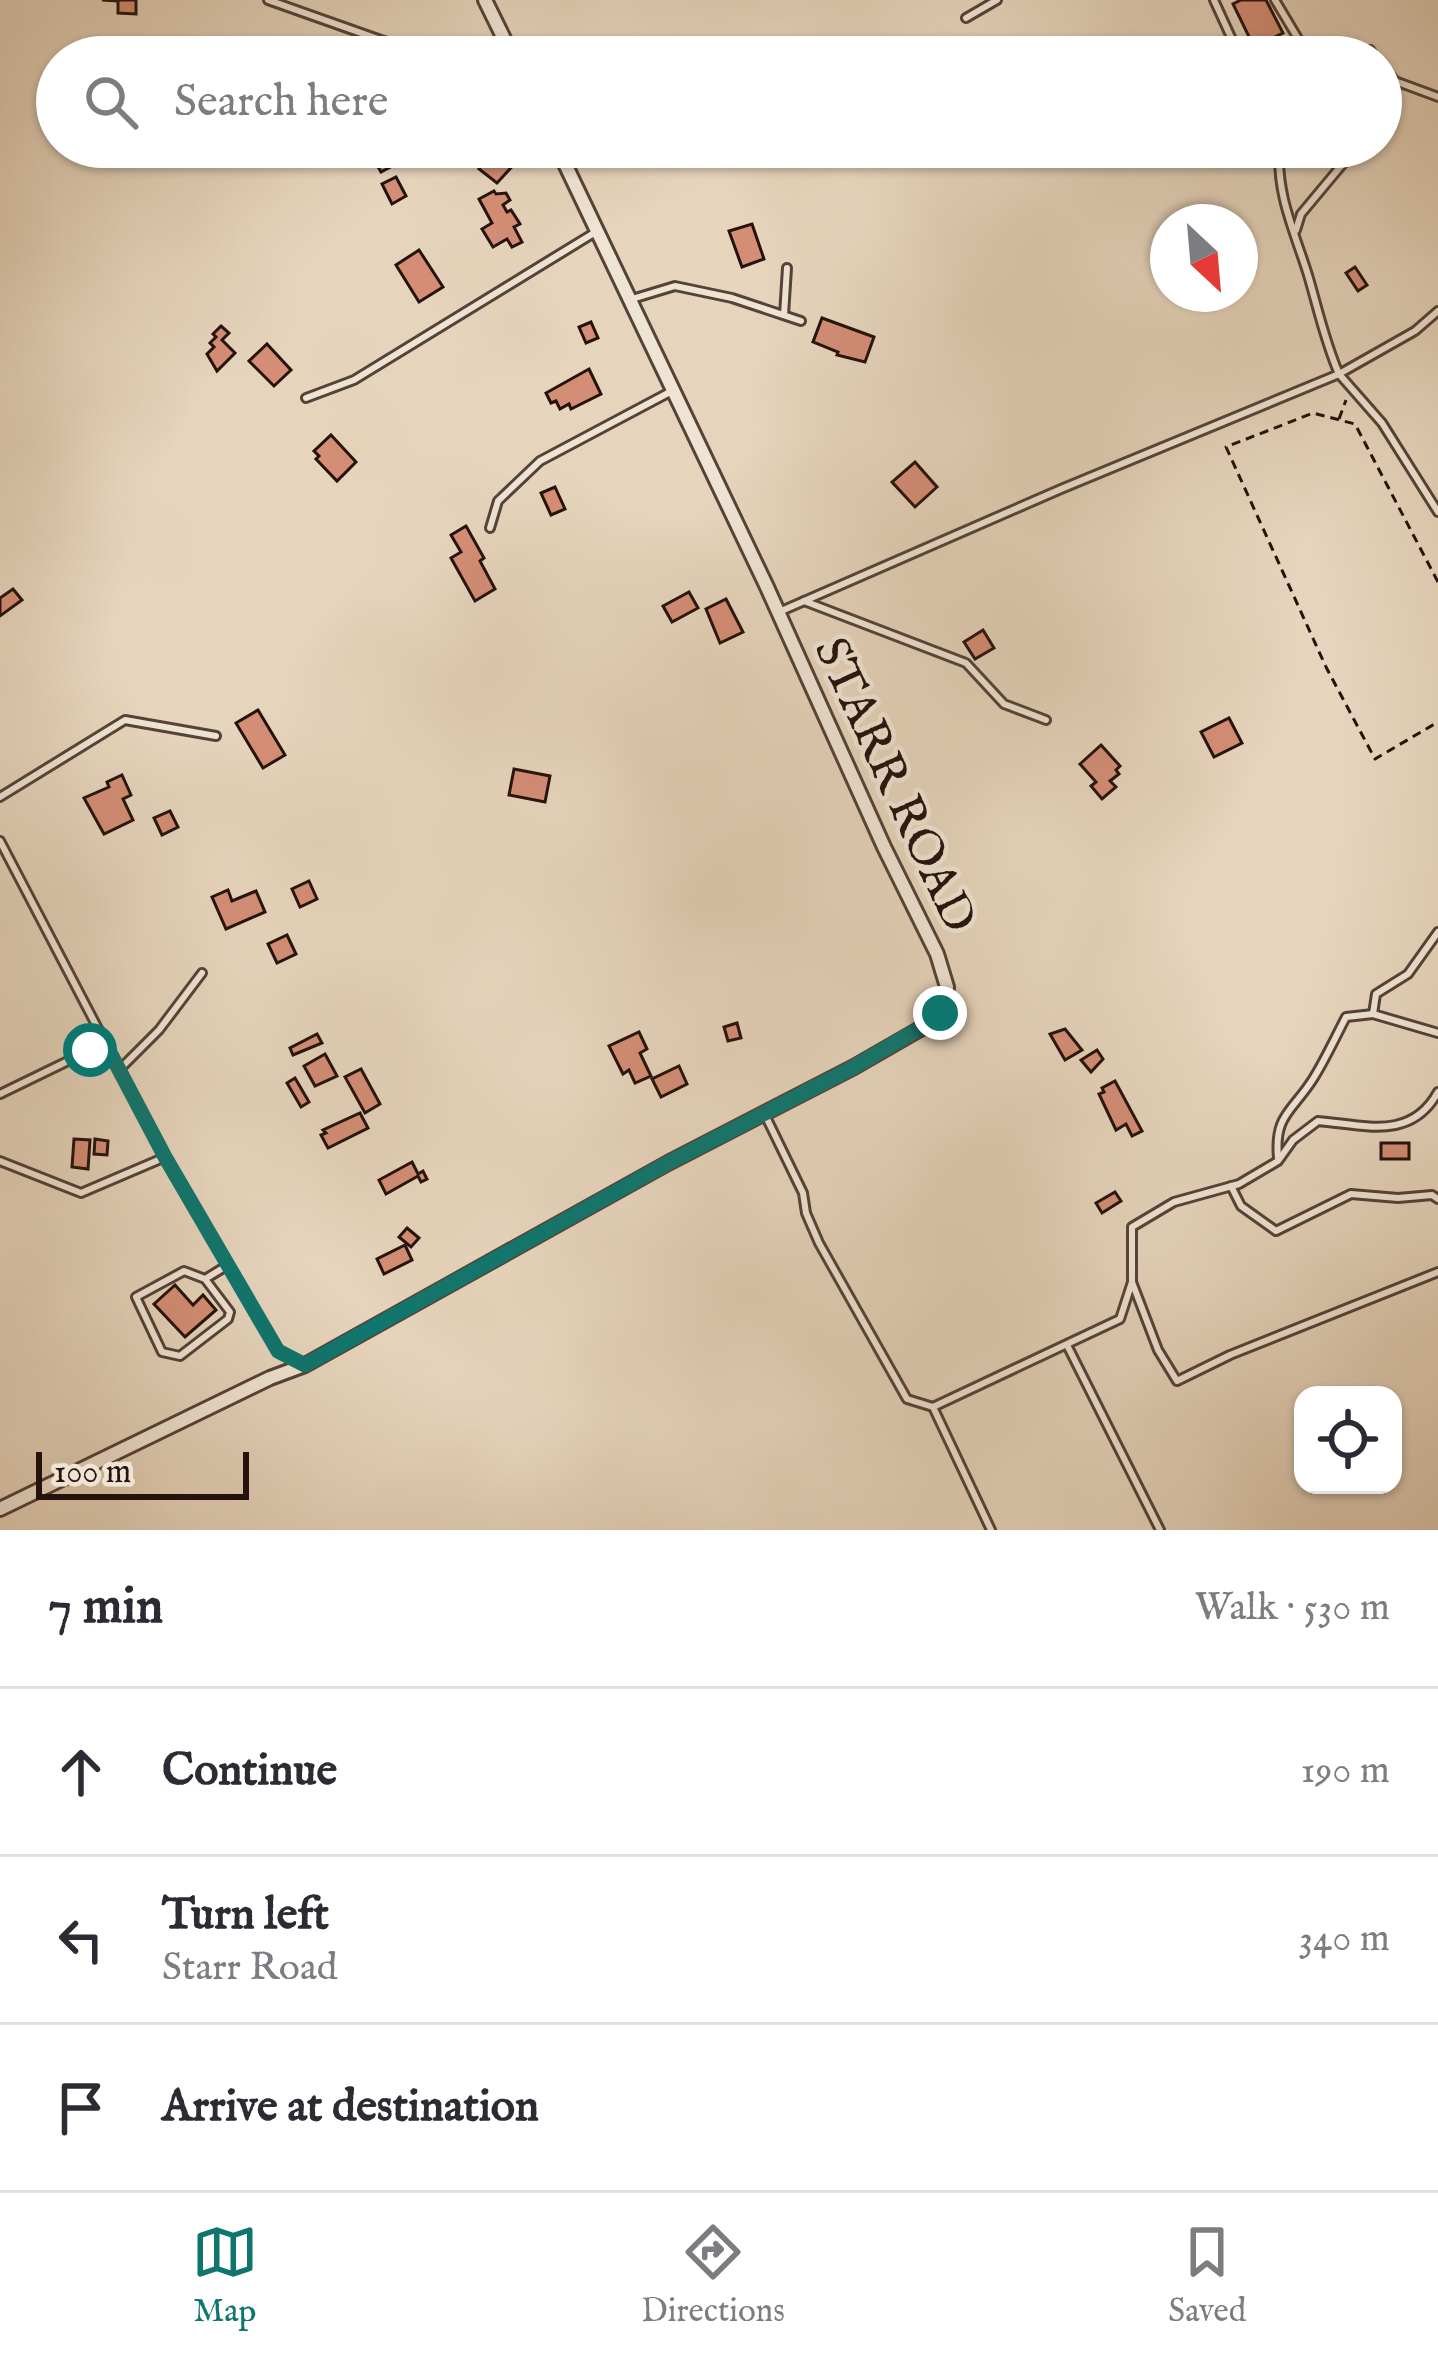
<!DOCTYPE html>
<html lang="en">
<head>
<meta charset="utf-8">
<style>
	:root { --surface:#fff; --page:#f2f2f3; --text:#2b2b33; --muted:#7c7c81; --line:#e1e1e2; --accent:#0f766e }
	body { margin:0; font-family:"IM FELL English",serif; background:var(--page); color:var(--text) }
	.controls { position:absolute; right:36px; bottom:36px; display:grid; overflow:hidden; border-radius:24px; box-shadow:0 3px 9px #0004 }
	.controls button { width:108px; height:108px; display:grid; place-items:center; padding:0; border:0; border-bottom:3px solid var(--line); background:var(--surface); color:var(--text); font:60px sans-serif }
	.compass { position:absolute; left:1150px; top:204px; width:108px; height:108px; border-radius:50%; background:var(--surface); box-shadow:0 3px 9px #0004; rotate:154deg }
	.scale { position:absolute; left:36px; bottom:30px; width:213px; box-sizing:border-box; padding-left:12px; border:6px solid #25120c; border-top:0; font-size:33px; line-height:42px; white-space:nowrap; color:#25120c; -webkit-text-stroke:9px #efe3d3; paint-order:stroke }
	.stop { position:absolute; width:36px; height:36px; margin:-27px; border:9px solid #0f766e; border-radius:50%; background:#fff }
	.stop.end { background:#0f766e; border-color:#fff; box-shadow:0 3px 12px #0008 }
	.list { margin:0; padding:0; list-style:none }
	h2 { display:flex; justify-content:space-between; align-items:center; height:156px; margin:0; padding:0 48px; font-size:51px }
	h2 small { font-size:39px; font-weight:400; color:var(--muted) }
	.list li { display:grid; grid-template-columns:78px 1fr auto; gap:36px; align-items:center; box-sizing:border-box; height:168px; padding:0 48px; border-top:3px solid var(--line) }
	.list b { display:block; font-size:45px; white-space:nowrap }
	.list p { margin:0; font-size:39px; white-space:nowrap; color:var(--muted) }
	.list em { font-size:39px; font-style:normal; color:var(--muted) }
	.icon { flex:none; width:66px; height:66px; fill:none; stroke:currentColor; stroke-width:2; stroke-linecap:round; stroke-linejoin:round }
	.map { position:relative; flex:none; width:1438px; height:1530px; overflow:hidden }
	.search { position:absolute; background:var(--surface); box-shadow:0 3px 9px #0004; left:36px; right:36px; top:36px; height:132px; display:flex; align-items:center; gap:30px; box-sizing:border-box; padding:0 42px; border-radius:66px; color:var(--muted); font-size:45px }
	.sheet { height:660px; background:var(--surface) }
	nav { display:flex; justify-content:space-around; align-items:center; box-sizing:border-box; height:168px; border-top:3px solid var(--line); background:var(--surface); font-size:33px; color:var(--muted) }
	nav a { display:grid; justify-items:center; gap:6px }
	nav .on { color:var(--accent) }
	.map>svg:first-child { display:block }
	.building { fill:#d48e76; stroke:#25120c; stroke-width:3 }
	.lines { fill:none; stroke-linecap:round; stroke-linejoin:round }
	.service-casing { stroke:#554238; stroke-width:12 }
	.minor-casing { stroke:#554238; stroke-width:18 }
	.path { stroke:#25120c; stroke-width:3; stroke-dasharray:9 6; stroke-linecap:butt }
	.service { stroke:#efe3d3; stroke-width:6 }
	.minor { stroke:#efe3d3; stroke-width:12 }
	.route { stroke:#0f766e; stroke-width:15 }
	.labels { text-anchor:middle; stroke-width:9; stroke-linejoin:round; paint-order:stroke }
	.street-label { font-size:48px; fill:#25120c; stroke:#efe3d3 }
</style>
</head>
<body>
<div class="map">
<svg width="1438" height="1530" viewBox="0 0 1438 1530">
	<rect width="100%" height="100%" fill="#e6d4bc"/>
	<filter id="stains"><feTurbulence type="fractalNoise" baseFrequency=".00167" numOctaves="4"/><feColorMatrix values="0 0 0 0 .2 0 0 0 0 .09 0 0 0 0 .02 0 0 0 .5 -.17"/></filter>
	<radialGradient id="worn" r=".72"><stop offset=".6" stop-color="#630" stop-opacity="0"/><stop offset="1" stop-color="#630" stop-opacity=".3"/></radialGradient>
	<g class="building">
		<polygon points="102,0 136,0 136,14 118,13 118,1"/>
		<polygon points="1241,0 1266,0 1283,33 1254,47 1233,4"/>
		<polygon points="1290,41 1298,57 1279,57 1275,49"/>
		<polygon points="494,147 502,147 519,159 497,183 479,169"/>
		<polygon points="393,156 398,163 381,172 377,165"/>
		<polygon points="396,177 406,196 392,204 382,184"/>
		<polygon points="494,191 496,194 506,193 510,200 503,205 507,212 511,210 520,224 514,227 522,242 512,247 507,239 493,247 482,229 492,223 479,199"/>
		<polygon points="752,224 764,259 742,267 729,231"/>
		<polygon points="419,250 443,287 419,302 396,265"/>
		<polygon points="1355,267 1367,285 1358,291 1346,273"/>
		<polygon points="822,318 874,337 865,362 837,355 838,352 813,342"/>
		<polygon points="591,322 598,338 586,343 579,327"/>
		<polygon points="221,326 229,333 222,340 235,353 217,371 207,354 214,347 210,343 216,337 213,334"/>
		<polygon points="267,344 291,370 274,386 249,361"/>
		<polygon points="589,369 601,394 571,409 569,404 560,409 556,401 551,403 546,393"/>
		<polygon points="331,435 356,462 337,481 316,459 319,456 314,451"/>
		<polygon points="915,462 937,487 915,507 892,482"/>
		<polygon points="555,487 565,509 551,515 541,493"/>
		<polygon points="466,526 484,558 480,561 495,589 475,601 451,558 461,552 451,535"/>
		<polygon points="13,589 22,600 0,616 0,598"/>
		<polygon points="689,592 698,608 672,622 663,606"/>
		<polygon points="726,599 743,632 720,643 706,609"/>
		<polygon points="983,630 994,648 975,659 964,642"/>
		<polygon points="258,710 285,755 263,768 236,723"/>
		<polygon points="1229,718 1242,743 1214,757 1201,732"/>
		<polygon points="1101,745 1120,766 1116,770 1119,774 1110,781 1116,787 1102,799 1091,786 1096,782 1080,764"/>
		<polygon points="514,769 550,776 545,802 509,795"/>
		<polygon points="122,775 131,795 123,799 133,820 104,834 84,798 109,787 107,782"/>
		<polygon points="170,811 178,827 162,835 154,818"/>
		<polygon points="309,881 317,899 300,907 292,889"/>
		<polygon points="228,890 232,901 256,891 265,912 226,929 212,897"/>
		<polygon points="287,935 296,954 277,963 268,944"/>
		<polygon points="737,1023 741,1038 728,1041 724,1027"/>
		<polygon points="1065,1029 1082,1050 1065,1060 1050,1034"/>
		<polygon points="639,1032 647,1049 640,1053 651,1076 635,1083 629,1070 623,1074 609,1046"/>
		<polygon points="317,1034 322,1043 293,1055 290,1048"/>
		<polygon points="1097,1050 1103,1059 1091,1072 1081,1060"/>
		<polygon points="325,1054 337,1076 315,1086 304,1066"/>
		<polygon points="679,1066 687,1084 661,1097 652,1079"/>
		<polygon points="361,1069 380,1104 365,1113 345,1077"/>
		<polygon points="295,1078 309,1102 301,1107 287,1083"/>
		<polygon points="1115,1081 1142,1131 1132,1136 1126,1124 1116,1130 1099,1094 1104,1092 1102,1088"/>
		<polygon points="360,1113 368,1128 328,1148 321,1135 326,1133 323,1130"/>
		<polygon points="74,1139 90,1140 88,1169 72,1167"/>
		<polygon points="95,1139 108,1141 107,1155 94,1154"/>
		<rect x="1381" y="1143" width="28" height="16"/>
		<polygon points="412,1162 418,1174 423,1171 427,1179 421,1182 418,1176 386,1194 379,1180"/>
		<polygon points="1115,1192 1121,1201 1102,1213 1096,1203"/>
		<polygon points="407,1228 419,1238 411,1247 399,1237"/>
		<polygon points="405,1245 412,1260 384,1274 377,1259"/>
		<polygon points="175,1285 193,1305 203,1295 216,1310 185,1337 154,1304"/>
	</g>
	<g class="lines">
		<g class="service-casing">
			<g id="service">
				<polyline points="268,0 412,51 449,57"/>
				<polyline points="1214,0 1240,57"/>
				<polyline points="1275,0 1309,57"/>
				<polyline points="966,18 997,0"/>
				<polyline points="479,57 507,52"/>
				<polyline points="1360,57 1370,50 1375,57"/>
				<polyline points="1381,64 1395,81 1438,97"/>
				<path d="M1280,147C1275,192 1295,233 1308,275C1318,309 1325,342 1339,374L1415,331L1438,311"/>
				<polyline points="1296,230 1301,214 1346,160 1340,147"/>
				<polyline points="632,299 675,286 732,298 801,321"/>
				<polyline points="784,315 787,268"/>
				<polyline points="306,398 354,380 594,233"/>
				<polyline points="490,528 498,501 540,461 670,392"/>
				<polyline points="804,601 966,663 1004,704 1046,720"/>
				<polyline points="779,612 1061,489 1339,374 1382,423 1438,512"/>
				<polyline points="0,797 125,720 216,736"/>
				<polyline points="0,841 165,1157 278,1351 302,1363"/>
				<polyline points="1438,932 1408,974 1376,994 1373,1014 1438,1033"/>
				<polyline points="119,1070 159,1030 202,973"/>
				<polyline points="0,1094 105,1043"/>
				<path d="M766,1117L803,1193L806,1213L819,1243L907,1399L933,1407L1120,1319L1132,1282V1227L1174,1202L1239,1184L1278,1161L1293,1140L1318,1121C1365,1125 1411,1141 1438,1092"/>
				<path d="M1278,1158C1274,1115 1292,1112 1313,1079C1325,1060 1335,1038 1346,1017L1373,1014"/>
				<polyline points="0,1161 81,1193 163,1158"/>
				<polyline points="1231,1186 1241,1206 1276,1231 1351,1194 1398,1198 1432,1195 1438,1199"/>
				<polyline points="205,1279 230,1312 228,1319 180,1356 162,1352 136,1297 184,1271 205,1279 228,1265"/>
				<polyline points="1132,1282 1158,1350 1177,1381 1230,1355 1438,1272"/>
				<polyline points="1067,1345 1160,1530"/>
				<polyline points="933,1407 991,1530"/>
			</g>
		</g>
		<g class="minor-casing">
			<g id="minor">
				<polyline points="485,0 513,57"/>
				<polyline points="0,1509 270,1378 305,1365 668,1163 854,1067 927,1025 940,1013 946,999 947,987 937,954 884,847 766,585 557,147"/>
			</g>
		</g>
		<g class="path">
			<polyline points="1339,419 1346,400"/>
			<polyline points="1438,582 1355,424 1313,413 1226,447 1326,667 1375,759 1438,722"/>
		</g>
		<use href="#service" class="service"/>
		<use href="#minor" class="minor"/>
	</g>
	<g class="lines">
		<polyline class="route" points="90,1050 105,1043 165,1157 278,1351 305,1365 668,1163 854,1067 927,1024 940,1013"/>
	</g>
	<g class="labels">
		<g class="street-label">
			<text transform="translate(897 784) rotate(65)" y="17">STARR ROAD</text>
		</g>
	</g>
	<rect width="100%" height="100%" filter="url(#stains)"/>
	<rect width="100%" height="100%" fill="url(#worn)"/>
</svg>
<div class="controls">
<button><svg class="icon" aria-label="locate" viewBox="0 0 24 24"><circle cx="12" cy="12" r="6"/><path d="M12 2v4M12 18v4M2 12h4M18 12h4"/></svg></button>
</div>
<svg class="compass" viewBox="-18 -18 36 36"><path d="M0-13l5 13h-10z" fill="#e53935"/><path d="M0 13l5-13h-10z" fill="#7c7c81"/></svg>
<div class="scale">100 m</div>
<div class="stop" style="left:90px;top:1050px"></div>
<div class="stop end" style="left:940px;top:1013px"></div>
<div class="search"><svg class="icon" aria-label="search" viewBox="0 0 24 24"><circle cx="10" cy="10" r="6"/><path d="M15 15l6 6"/></svg>Search here</div>
</div>
<section class="sheet">
<h2>7 min<small>Walk · 530 m</small></h2>
<ul class="list">
<li><svg class="icon" aria-label="ahead" viewBox="0 0 24 24"><path d="M12 20V5M6 11l6-6 6 6"/></svg><div><b>Continue</b></div><em>190 m</em></li>
<li><svg class="icon" aria-label="left" viewBox="0 0 24 24"><path d="M17 20v-9H6M10 6l-5 5 5 5"/></svg><div><b>Turn left</b><p>Starr Road</p></div><em>340 m</em></li>
<li><svg class="icon" aria-label="arrive" viewBox="0 0 24 24"><path d="M6 21V4h12l-3 4 3 4H6"/></svg><div><b>Arrive at destination</b></div></li>
</ul>
</section>
<nav>
<a class="on"><svg class="icon" aria-label="map" viewBox="0 0 24 24"><path d="M3 6l6-2 6 2 6-2v14l-6 2-6-2-6 2zM9 4v14M15 6v14"/></svg>Map</a>
<a><svg class="icon" aria-label="directions" viewBox="0 0 24 24"><path d="M12 3l9 9-9 9-9-9zM9 14v-3h6M13 9l2 2-2 2"/></svg>Directions</a>
<a><svg class="icon" aria-label="saved" viewBox="0 0 24 24"><path d="M7 4h10v16l-5-4-5 4z"/></svg>Saved</a>
</nav>
</body>
</html>
